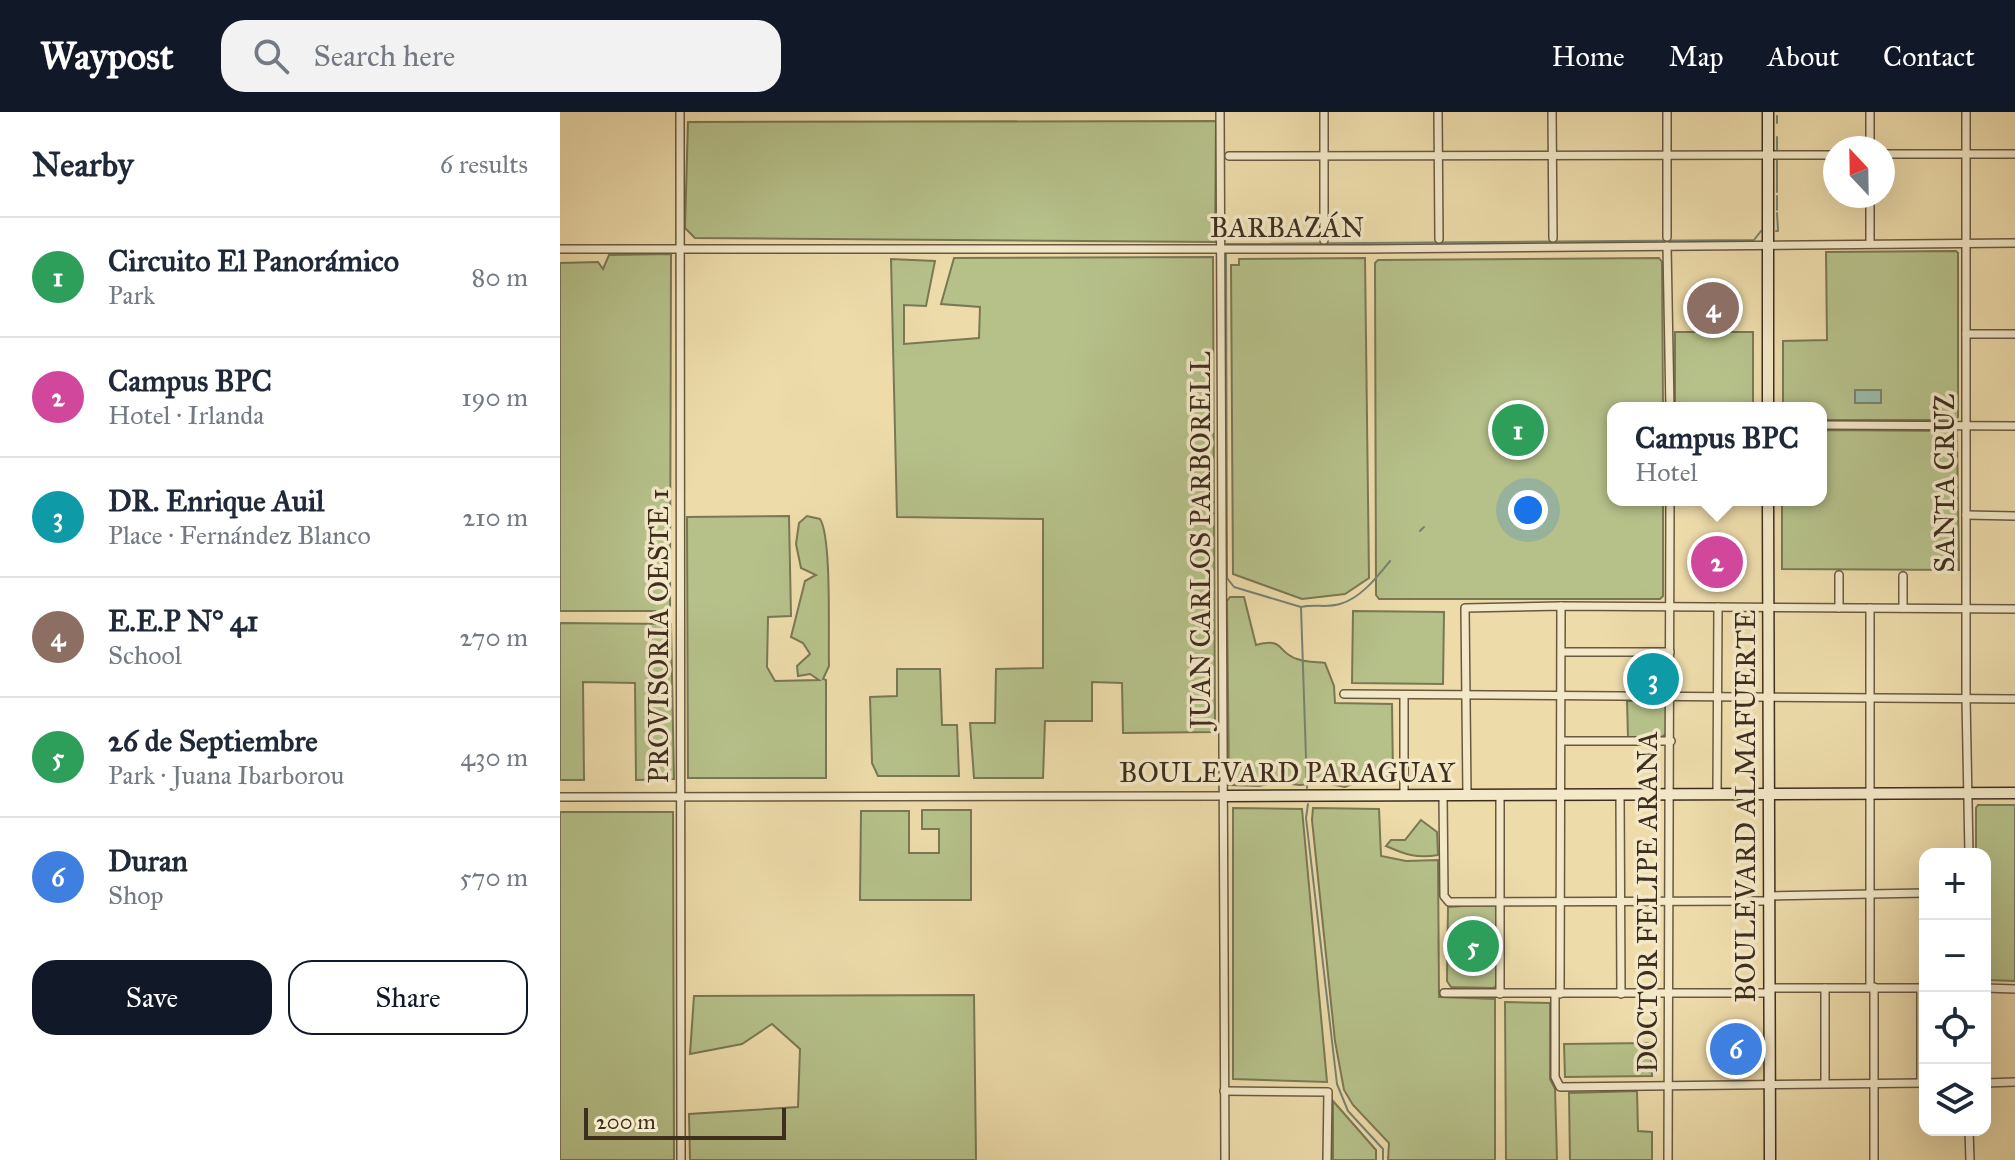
<!DOCTYPE html>
<html lang="en">
<head>
<meta charset="utf-8">
<style>
	:root { --surface:#fff; --page:#f2f2f3; --text:#1f2937; --muted:#747a83; --line:#e0e1e3; --accent:#111827 }
	body { margin:0; font-family:"IM FELL Great Primer",serif; background:var(--page); color:var(--text) }
	.controls { position:absolute; right:24px; bottom:24px; display:grid; overflow:hidden; border-radius:16px; box-shadow:0 8px 32px #0002 }
	.controls button { width:72px; height:72px; display:grid; place-items:center; padding:0; border:0; border-bottom:2px solid var(--line); background:var(--surface); color:var(--text); font:40px sans-serif }
	.compass { position:absolute; left:1263px; top:24px; width:72px; height:72px; border-radius:50%; background:var(--surface); box-shadow:0 8px 32px #0002; rotate:338deg }
	.scale { position:absolute; left:24px; bottom:20px; width:202px; box-sizing:border-box; padding-left:8px; border:4px solid #3e2e1e; border-top:0; font-size:22px; line-height:28px; white-space:nowrap; color:#3e2e1e; -webkit-text-stroke:6px #f3e8c8; paint-order:stroke }
	.you { position:absolute; left:968px; top:398px; width:28px; height:28px; margin:-20px; border:6px solid #fff; border-radius:50%; background:#1a73e8; box-shadow:0 0 0 12px #1a73e833 }
	.badge { display:grid; place-items:center; width:52px; height:52px; border-radius:50%; background:var(--accent); color:#fff; font-size:26px; font-weight:700 }
	.pin { position:absolute; translate:-50% -50%; border:4px solid #fff; box-shadow:0 2px 8px #0006 }
	.popup { position:absolute; left:1047px; top:290px; width:220px; height:104px; box-sizing:border-box; display:grid; place-content:center; border-radius:16px; background:var(--surface); filter:drop-shadow(0 2px 6px #0005); font-size:26px; white-space:nowrap; color:var(--muted) }
	.popup b { font-size:30px; color:var(--text) }
	.popup::after { content:''; position:absolute; left:50%; top:100%; margin-left:-16px; border:16px solid transparent; border-top-color:var(--surface) }
	.list { margin:0; padding:0; list-style:none }
	h2 { display:flex; justify-content:space-between; align-items:center; height:104px; margin:0; padding:0 32px; font-size:34px }
	h2 small { font-size:26px; font-weight:400; color:var(--muted) }
	.list li { display:grid; grid-template-columns:52px 1fr auto; gap:24px; align-items:center; box-sizing:border-box; height:120px; padding:0 32px; border-top:2px solid var(--line) }
	.list b { display:block; font-size:30px; white-space:nowrap }
	.list p { margin:0; font-size:26px; white-space:nowrap; color:var(--muted) }
	.list em { font-size:26px; font-style:normal; color:var(--muted) }
	.actions { display:flex; gap:16px; padding:24px 32px }
	.actions a { flex:1; padding:18px 0; border:2px solid var(--accent); border-radius:24px; text-align:center; font-size:28px; color:var(--accent) }
	.actions .main { background:var(--accent); color:#fff }
	.icon { flex:none; width:44px; height:44px; fill:none; stroke:currentColor; stroke-width:2; stroke-linecap:round; stroke-linejoin:round }
	.map { position:relative; flex:none; width:1455px; height:1048px; overflow:hidden }
	header { display:flex; align-items:center; gap:48px; box-sizing:border-box; height:112px; padding:0 40px; background:var(--accent); color:#fff }
	header strong { font-size:38px }
	nav { display:flex; gap:44px; margin-inline-start:auto; font-size:28px }
	.search { width:560px; height:72px; background:var(--page); display:flex; align-items:center; gap:20px; box-sizing:border-box; padding:0 28px; border-radius:24px; color:var(--muted); font-size:30px }
	main { display:flex }
	aside { flex:1; background:var(--surface) }
	.map>svg:first-child { display:block }
	.green { fill:#b6c18a; stroke:#7a7854; stroke-width:2 }
	.water { fill:#99bba8; stroke:#758371; stroke-width:2 }
	.lines { fill:none; stroke-linecap:round; stroke-linejoin:round }
	.stream { stroke:#758371; stroke-width:2 }
	.street-casing { stroke:#6a5941; stroke-width:10 }
	.secondary-casing { stroke:#3e2e1e; stroke-width:13 }
	.street { stroke:#f3e8c8; stroke-width:7 }
	.secondary { stroke:#f3e8c8; stroke-width:10 }
	.labels { text-anchor:middle; stroke-width:7; stroke-linejoin:round; paint-order:stroke }
	.street-label { font-size:28px; fill:#3e2e1e; stroke:#f3e8c8 }
</style>
</head>
<body>
<header>
<strong>Waypost</strong>
<div class="search"><svg class="icon" aria-label="search" viewBox="0 0 24 24"><circle cx="10" cy="10" r="6"/><path d="M15 15l6 6"/></svg>Search here</div>
<nav><a>Home</a><a>Map</a><a>About</a><a>Contact</a></nav>
</header>
<main>
<aside>
<h2>Nearby<small>6 results</small></h2>
<ul class="list">
<li><span class="badge" style="background:#2e9e5b">1</span><div><b>Circuito El Panorámico</b><p>Park</p></div><em>80 m</em></li>
<li><span class="badge" style="background:#d1479c">2</span><div><b>Campus BPC</b><p>Hotel · Irlanda</p></div><em>190 m</em></li>
<li><span class="badge" style="background:#0f9aa8">3</span><div><b>DR. Enrique Auil</b><p>Place · Fernández Blanco</p></div><em>210 m</em></li>
<li><span class="badge" style="background:#8d6e63">4</span><div><b>E.E.P N° 41</b><p>School</p></div><em>270 m</em></li>
<li><span class="badge" style="background:#2e9e5b">5</span><div><b>26 de Septiembre</b><p>Park · Juana Ibarborou</p></div><em>430 m</em></li>
<li><span class="badge" style="background:#3f7fe0">6</span><div><b>Duran</b><p>Shop</p></div><em>570 m</em></li>
</ul>
<div class="actions"><a class="main">Save</a><a>Share</a></div>
</aside>
<div class="map">
<svg width="1455" height="1048" viewBox="0 0 1455 1048">
	<rect width="100%" height="100%" fill="#eddbaa"/>
	<filter id="stains"><feTurbulence type="fractalNoise" baseFrequency=".0025" numOctaves="4"/><feColorMatrix values="0 0 0 0 .2 0 0 0 0 .09 0 0 0 0 .02 0 0 0 .5 -.17"/></filter>
	<radialGradient id="worn" r=".72"><stop offset=".6" stop-color="#630" stop-opacity="0"/><stop offset="1" stop-color="#630" stop-opacity=".3"/></radialGradient>
	<g class="green">
		<polygon points="656,9 655,130 135,126 125,116 128,10"/>
		<polygon points="1396,139 1398,141 1398,305 1395,308 1261,308 1261,296 1223,296 1223,229 1267,228 1266,140"/>
		<polygon points="111,142 110,499 0,499 0,151 38,150 43,157 49,143"/>
		<polygon points="653,145 655,620 563,621 562,571 532,570 532,609 485,609 483,666 414,666 410,611 435,611 436,557 483,556 483,407 337,405 331,147 375,149 366,194 344,193 344,232 419,226 420,195 381,192 394,146"/>
		<polygon points="805,146 809,466 785,482 742,487 673,462 671,153 679,153 679,147"/>
		<polygon points="1099,146 1102,150 1103,296 1053,296 1053,388 1103,388 1103,484 1100,487 819,487 816,483 815,151 818,148"/>
		<polygon points="1193,220 1193,296 1115,296 1115,220"/>
		<polygon points="1261,318 1397,319 1399,458 1222,457 1222,388 1261,388"/>
		<path d="M229,404L231,504L208,505L207,555L215,569L259,568L250,562L238,564L237,554L250,542L243,531L231,525L245,469L256,463L241,456L236,432L239,411L247,404L260,407C272,425 268,526 269,554L263,567L266,568V666H128L127,405Z"/>
		<path d="M670,485H684L696,533C725,525 716,540 737,547C745,550 756,550 765,551L774,574L775,591L832,592L833,665L806,666L785,675L765,671L739,673L718,670L699,674L669,673L667,489Z"/>
		<polygon points="793,499 884,500 883,572 792,571"/>
		<polygon points="0,511 111,512 114,667 76,668 75,571 23,570 24,668 0,668"/>
		<polygon points="337,557 380,557 382,613 397,613 399,664 318,664 312,651 310,585 337,584"/>
		<polygon points="1101,588 1106,591 1106,622 1101,625 1068,625 1067,589"/>
		<polygon points="1418,693 1455,693 1455,869 1425,868 1425,742 1416,742 1416,696"/>
		<polygon points="673,696 742,697 767,970 673,967"/>
		<polygon points="753,696 819,697 821,744 846,749 878,748 879,885 935,887 935,1048 828,1048 829,1031 793,993 784,978 775,929 752,708"/>
		<polygon points="362,698 411,698 411,788 300,788 301,699 349,699 349,741 379,741 379,717 362,717"/>
		<polygon points="0,700 113,700 114,1048 0,1048"/>
		<path d="M861,708L877,720L878,743C857,747 844,742 826,734L831,728H845Z"/>
		<polygon points="933,792 938,795 939,872 933,876 891,875 887,869 888,795"/>
		<polygon points="414,883 416,1048 130,1048 129,1002 238,995 240,937 212,912 182,932 130,942 134,884"/>
		<polygon points="945,890 990,891 990,967 995,977 997,1048 946,1048"/>
		<polygon points="1090,931 1092,964 1005,965 1004,932"/>
		<polygon points="1077,979 1078,1019 1092,1020 1092,1048 1010,1048 1009,981"/>
		<polygon points="773,989 816,1038 816,1048 773,1048"/>
	</g>
	<rect class="water" x="1295" y="278" width="26" height="13"/>
	<g class="lines">
		<g class="stream">
			<polyline points="1217,4 1217,11"/>
			<polyline points="1217,25 1217,39"/>
			<polyline points="1217,47 1217,80"/>
			<polyline points="1217,84 1217,98"/>
			<polyline points="1216,119 1218,119 1217,101"/>
			<polyline points="666,132 1194,128 1201,119"/>
			<polyline points="666,142 667,466 674,475 741,495"/>
			<polyline points="860,419 864,415"/>
			<path d="M747,676L741,495C754,492 768,496 780,492C801,486 817,465 830,449"/>
			<polyline points="748,692 746,706 777,972 788,999 823,1037 823,1048"/>
		</g>
		<g class="street-casing">
			<g id="street">
				<polyline points="120,0 121,1048"/>
				<polyline points="660,0 665,1048"/>
				<polyline points="878,0 879,127"/>
				<polyline points="992,0 993,126"/>
				<polyline points="1107,0 1107,125"/>
				<polyline points="1406,0 1406,587 1409,742"/>
				<polyline points="1310,36 1310,0"/>
				<polyline points="1323,42 1455,42"/>
				<polyline points="669,44 1275,43"/>
				<polyline points="764,128 764,0"/>
				<polyline points="1310,131 1310,84"/>
				<polyline points="1107,134 1110,296"/>
				<polyline points="0,137 805,137 1455,131"/>
				<polyline points="1406,222 1455,222"/>
				<polyline points="1261,313 1455,314"/>
				<polyline points="1406,403 1455,404"/>
				<polyline points="1343,464 1343,496"/>
				<polyline points="1279,496 1279,463"/>
				<polyline points="1310,496 1310,875"/>
				<polyline points="1002,540 1110,540"/>
				<polyline points="784,582 1455,587"/>
				<polyline points="1002,629 1111,629"/>
				<polyline points="1157,682 1158,495"/>
				<polyline points="844,683 844,584"/>
				<polyline points="883,683 884,784 889,790 1209,789"/>
				<polyline points="907,683 905,496 1001,494 1455,497"/>
				<polyline points="1060,683 1061,882"/>
				<polyline points="0,685 664,684"/>
				<polyline points="1209,784 1365,781"/>
				<polyline points="1209,876 1365,876"/>
				<polyline points="1265,876 1265,971"/>
				<polyline points="1361,876 1361,971"/>
				<polyline points="1425,876 1455,877"/>
				<polyline points="884,881 1209,881"/>
				<polyline points="940,882 940,683"/>
				<polyline points="995,882 995,965 1000,975 1365,971"/>
				<polyline points="1000,882 1001,494"/>
				<polyline points="1425,971 1455,970"/>
				<polyline points="664,979 768,980 767,1048"/>
				<polyline points="1409,1018 1410,1048"/>
				<polyline points="1108,1048 1110,388"/>
				<polyline points="1314,1048 1314,875"/>
			</g>
		</g>
		<g class="secondary-casing">
			<g id="secondary">
				<polyline points="1208,0 1208,296"/>
				<polyline points="1208,388 1210,1048"/>
				<polyline points="664,684 1455,681"/>
			</g>
		</g>
		<use href="#street" class="street"/>
		<use href="#secondary" class="secondary"/>
	</g>
	<g class="labels">
		<g class="street-label">
			<text x="727" y="125">BARBAZÁN</text>
			<text transform="translate(1384 371) rotate(-90)" y="10">SANTA CRUZ</text>
			<text transform="translate(640 428) rotate(-90)" y="10">JUAN CARLOS PARBORELL</text>
			<text transform="translate(98 524) rotate(-90)" y="10">PROVISORIA OESTE 1</text>
			<text x="727" y="670">BOULEVARD PARAGUAY</text>
			<text transform="translate(1185 694) rotate(-90)" y="10">BOULEVARD ALMAFUERTE</text>
			<text transform="translate(1087 790) rotate(-90)" y="10">DOCTOR FELIPE ARANA</text>
		</g>
	</g>
	<rect width="100%" height="100%" filter="url(#stains)"/>
	<rect width="100%" height="100%" fill="url(#worn)"/>
</svg>
<div class="controls">
<button>+</button>
<button>−</button>
<button><svg class="icon" aria-label="locate" viewBox="0 0 24 24"><circle cx="12" cy="12" r="6"/><path d="M12 2v4M12 18v4M2 12h4M18 12h4"/></svg></button>
<button><svg class="icon" aria-label="layers" viewBox="0 0 24 24"><path d="M12 4l9 5-9 5-9-5zM3 14l9 5 9-5"/></svg></button>
</div>
<svg class="compass" viewBox="-18 -18 36 36"><path d="M0-13l5 13h-10z" fill="#e53935"/><path d="M0 13l5-13h-10z" fill="#747a83"/></svg>
<div class="scale">200 m</div>
<div class="you"></div>
<div class="pin badge" style="left:958px;top:318px;background:#2e9e5b">1</div>
<div class="pin badge" style="left:1157px;top:450px;background:#d1479c">2</div>
<div class="popup"><b>Campus BPC</b>Hotel</div>
<div class="pin badge" style="left:1093px;top:567px;background:#0f9aa8">3</div>
<div class="pin badge" style="left:1153px;top:196px;background:#8d6e63">4</div>
<div class="pin badge" style="left:913px;top:834px;background:#2e9e5b">5</div>
<div class="pin badge" style="left:1176px;top:937px;background:#3f7fe0">6</div>
</div>
</main>
</body>
</html>
